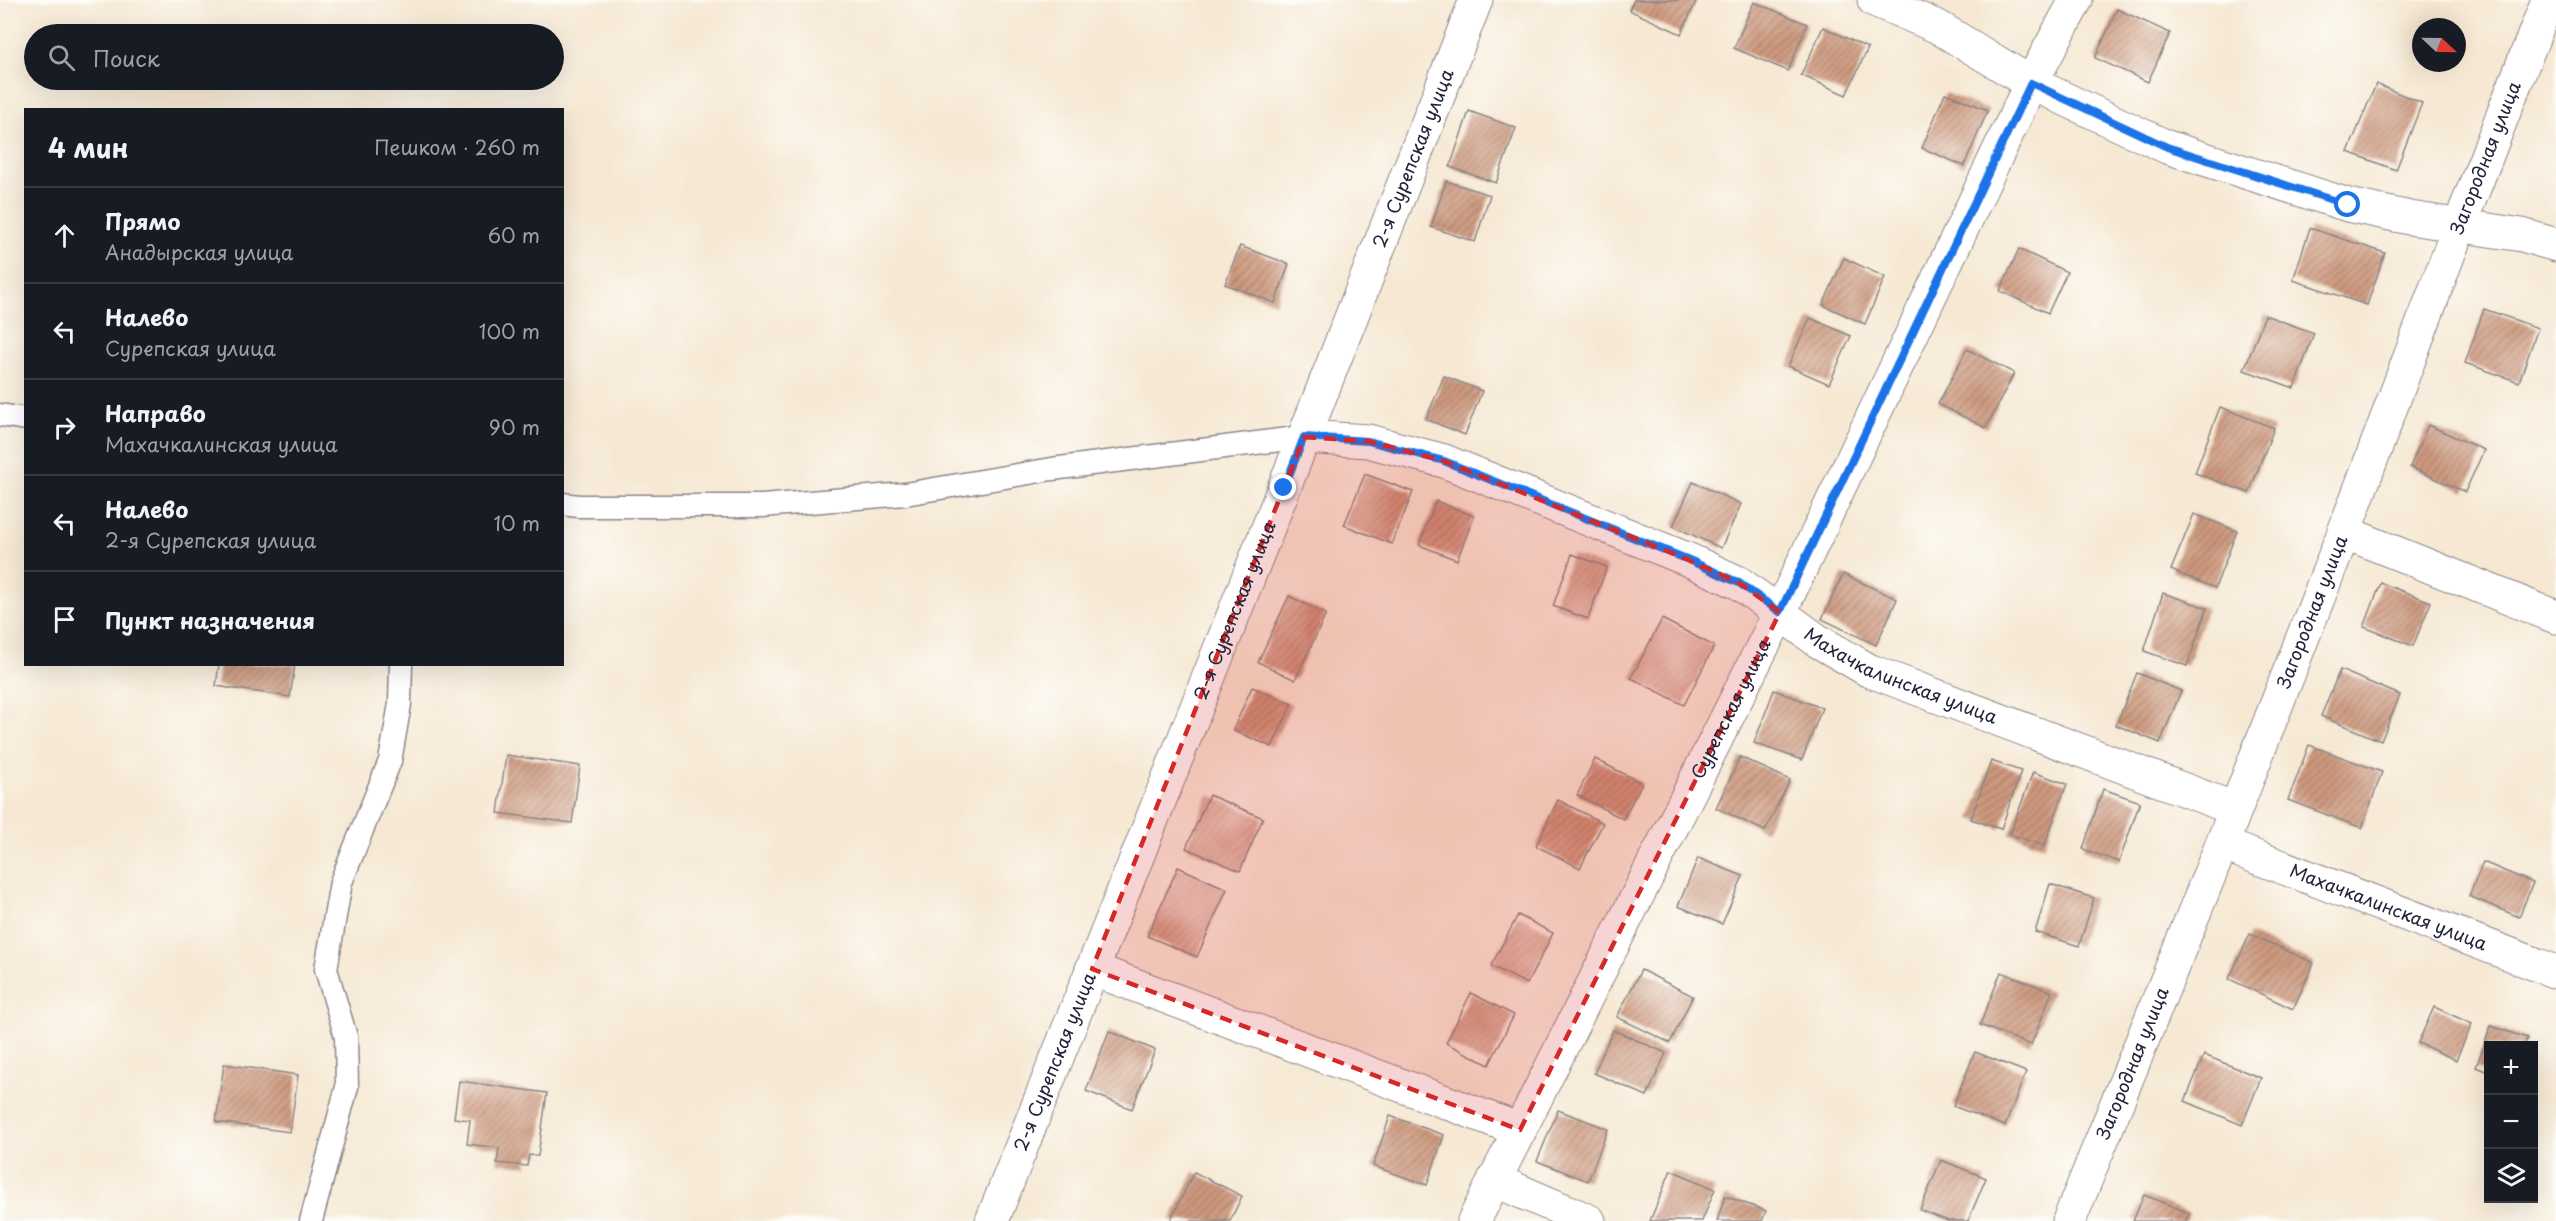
<!DOCTYPE html>
<html lang="ru">
<head>
<meta charset="utf-8">
<style>
	:root { --surface:#171b24; --page:#20242c; --text:#f1f3f6; --muted:#9ea1a6; --line:#363941 }
	body { margin:0; font-family:"Playpen Sans",sans-serif; background:var(--page); color:var(--text) }
	.controls { position:absolute; right:18px; bottom:18px; display:grid; overflow:hidden; border-radius:0px; box-shadow:0 6px 24px #0002 }
	.controls button { width:54px; height:54px; display:grid; place-items:center; padding:0; border:0; border-bottom:2px solid var(--line); background:var(--surface); color:var(--text); font:30px sans-serif }
	.compass { position:absolute; left:2412px; top:18px; width:54px; height:54px; border-radius:50%; background:var(--surface); box-shadow:0 6px 24px #0002; rotate:112deg }
	.stop { position:absolute; width:18px; height:18px; margin:-14px; border:4px solid #1a73e8; border-radius:50%; background:#fff }
	.stop.end { background:#1a73e8; border-color:#fff; box-shadow:0 2px 6px #0008 }
	.list { margin:0; padding:0; list-style:none }
	h2 { display:flex; justify-content:space-between; align-items:center; height:78px; margin:0; padding:0 24px; font-size:26px }
	h2 small { font-size:20px; font-weight:400; color:var(--muted) }
	.list li { display:grid; grid-template-columns:39px 1fr auto; gap:18px; align-items:center; box-sizing:border-box; height:96px; padding:0 24px; border-top:2px solid var(--line) }
	.list b { display:block; font-size:22px; white-space:nowrap }
	.list p { margin:0; font-size:20px; white-space:nowrap; color:var(--muted) }
	.list em { font-size:20px; font-style:normal; color:var(--muted) }
	.icon { flex:none; width:33px; height:33px; fill:none; stroke:currentColor; stroke-width:2; stroke-linecap:round; stroke-linejoin:round }
	.map { position:relative; flex:none; width:2556px; height:1221px; overflow:hidden }
	.search { position:absolute; background:var(--surface); box-shadow:0 6px 24px #0002; left:24px; top:24px; width:540px; height:66px; display:flex; align-items:center; gap:15px; box-sizing:border-box; padding:0 21px; border-radius:33px; color:var(--muted); font-size:22px }
	.panel { position:absolute; background:var(--surface); box-shadow:0 6px 24px #0002; left:24px; top:108px; width:540px; height:558px; border-radius:0px }
	.map>svg:first-child { display:block }
	.building { fill:url(#building-hatch) }
	.lines { fill:none; stroke-linecap:round; stroke-linejoin:round }
	.service-casing { stroke:#8c8587; stroke-width:25 }
	.minor-casing { stroke:#8c8587; stroke-width:35 }
	.service { stroke:#fff; stroke-width:22 }
	.minor { stroke:#fff; stroke-width:33 }
	.route { stroke:#1a73e8; stroke-width:8 }
	.marked { fill:#d62828; fill-opacity:0.2; stroke:#d62828; stroke-width:4.5; stroke-dasharray:12 8; stroke-linejoin:round }
	.labels { text-anchor:middle; stroke-width:6; stroke-linejoin:round; paint-order:stroke }
	.street-label { font-size:18px; fill:#22223b; stroke:#fdfcf7 }
</style>
</head>
<body>
<div class="map">
<svg width="2556" height="1221" viewBox="0 0 2556 1221">
	<defs>
		<pattern id="building-hatch" width="6" height="6" patternUnits="userSpaceOnUse" patternTransform="scale(1.5)"><rect width="6" height="6" fill="#cd997e"/><path d="M-1 1l2-2M0 6l6-6M5 7l2-2" fill="none" stroke="#a67c68"/></pattern>
	</defs>
	<rect width="100%" height="100%" fill="#fdfcf7"/>
	<filter id="ink" filterUnits="userSpaceOnUse"><feTurbulence type="fractalNoise" baseFrequency=".0167" numOctaves="2"/><feDisplacementMap in="SourceGraphic" scale="12" xChannelSelector="R" yChannelSelector="G"/><feConvolveMatrix kernelMatrix="1 2 1 2 8 2 1 2 1" color-interpolation-filters="sRGB"/></filter>
	<filter id="wash" filterUnits="userSpaceOnUse"><feTurbulence type="fractalNoise" baseFrequency=".008" numOctaves="4" result="noise"/><feDisplacementMap in="SourceGraphic" scale="24" xChannelSelector="R" yChannelSelector="G"/><feGaussianBlur stdDeviation="1.35" result="paint"/><feColorMatrix in="noise" values="0 0 0 0 0 0 0 0 0 0 0 0 0 0 0 0 0 1.4 0 .05"/><feComposite in="paint" operator="in"/></filter>
	<g filter="url(#wash)">
		<rect width="100%" height="100%" fill="#f6e8d3"/>
		<g id="blocks">
			<g class="building">
				<polygon points="1634,0 1697,0 1681,34 1629,10"/>
				<polygon points="1754,2 1807,24 1788,71 1734,48"/>
				<polygon points="2117,9 2170,33 2148,82 2095,58"/>
				<polygon points="1823,27 1868,48 1846,95 1801,75"/>
				<polygon points="2376,84 2422,103 2396,170 2348,152"/>
				<polygon points="1945,93 1988,110 1964,166 1922,148"/>
				<polygon points="1469,111 1516,128 1496,183 1450,167"/>
				<polygon points="1446,181 1490,195 1475,242 1431,227"/>
				<polygon points="2310,228 2385,253 2367,305 2293,280"/>
				<polygon points="1240,246 1289,264 1275,303 1225,284"/>
				<polygon points="2019,249 2067,272 2048,313 2000,291"/>
				<polygon points="1844,258 1885,277 1865,324 1823,305"/>
				<polygon points="2484,309 2538,328 2519,382 2465,363"/>
				<polygon points="2265,315 2314,333 2294,388 2244,370"/>
				<polygon points="1810,318 1851,336 1829,384 1788,366"/>
				<polygon points="1967,349 2014,373 1986,428 1938,404"/>
				<polygon points="1444,376 1482,391 1465,435 1426,419"/>
				<polygon points="2220,407 2274,428 2249,493 2195,473"/>
				<polygon points="2428,425 2484,450 2465,492 2410,467"/>
				<polygon points="1365,474 1413,492 1392,544 1344,525"/>
				<polygon points="1693,482 1741,504 1721,548 1673,526"/>
				<polygon points="1436,501 1474,516 1457,560 1419,545"/>
				<polygon points="2194,514 2237,531 2215,588 2171,570"/>
				<polygon points="1572,554 1607,567 1588,619 1553,606"/>
				<polygon points="1843,574 1897,599 1876,645 1822,619"/>
				<polygon points="2381,583 2431,602 2413,646 2364,627"/>
				<polygon points="2163,593 2207,608 2187,666 2144,651"/>
				<polygon points="1289,596 1326,614 1295,680 1258,662"/>
				<polygon points="1662,619 1714,646 1684,705 1631,678"/>
				<polygon points="219,664 295,664 290,697 216,686"/>
				<polygon points="2340,670 2400,695 2381,741 2321,716"/>
				<polygon points="2137,673 2181,691 2160,743 2116,725"/>
				<polygon points="1252,687 1292,704 1272,747 1233,730"/>
				<polygon points="1774,690 1822,708 1802,760 1754,743"/>
				<polygon points="2309,745 2382,772 2362,828 2288,800"/>
				<polygon points="506,755 580,766 572,823 498,813"/>
				<polygon points="1740,757 1790,780 1765,831 1716,808"/>
				<polygon points="1595,759 1642,783 1623,819 1577,795"/>
				<polygon points="1991,761 2021,771 2001,829 1971,819"/>
				<polygon points="2033,772 2067,784 2044,846 2010,834"/>
				<polygon points="2103,789 2140,802 2119,862 2083,849"/>
				<polygon points="1209,795 1263,818 1240,871 1186,848"/>
				<polygon points="1558,800 1603,823 1580,868 1536,846"/>
				<polygon points="1698,858 1743,876 1722,924 1678,906"/>
				<polygon points="2483,862 2533,883 2519,917 2469,896"/>
				<polygon points="1178,867 1227,889 1197,957 1147,936"/>
				<polygon points="2050,884 2094,898 2079,946 2035,932"/>
				<polygon points="1518,915 1553,933 1527,984 1491,966"/>
				<polygon points="2250,934 2314,963 2293,1009 2229,979"/>
				<polygon points="1641,970 1693,996 1670,1043 1617,1017"/>
				<polygon points="2001,972 2052,992 2031,1045 1980,1025"/>
				<polygon points="1471,993 1514,1015 1489,1065 1446,1043"/>
				<polygon points="2434,1007 2472,1024 2456,1060 2418,1043"/>
				<polygon points="2491,1026 2527,1038 2524,1046 2488,1046 2488,1072 2476,1067"/>
				<polygon points="1613,1030 1666,1053 1647,1096 1594,1073"/>
				<polygon points="1109,1031 1155,1050 1132,1109 1086,1091"/>
				<polygon points="1975,1052 2026,1072 2005,1126 1953,1106"/>
				<polygon points="2204,1055 2261,1078 2242,1125 2185,1101"/>
				<polygon points="224,1064 298,1075 290,1132 216,1122"/>
				<polygon points="459,1081 547,1093 538,1156 529,1155 527,1166 497,1163 499,1148 467,1144 470,1120 454,1118"/>
				<polygon points="1558,1110 1608,1129 1588,1181 1537,1161"/>
				<polygon points="1390,1116 1444,1135 1427,1185 1373,1166"/>
				<polygon points="1941,1160 1986,1178 1968,1221 1948,1221 1920,1210"/>
				<polygon points="1671,1170 1715,1189 1702,1221 1650,1221"/>
				<polygon points="1194,1172 1242,1196 1230,1221 1170,1221"/>
				<polygon points="2144,1195 2189,1213 2186,1221 2133,1221"/>
				<polygon points="1725,1196 1766,1211 1762,1221 1717,1221"/>
			</g>
		</g>
	</g>
	<g filter="url(#ink)">
		<use href="#blocks" fill-opacity="0" stroke="#8c8587" stroke-width="1.5"/>
		<g class="lines">
			<g class="service-casing">
				<g id="service">
					<polyline points="0,415 26,419"/>
					<polyline points="562,504 579,506 762,506 905,494 1052,469 1304,437"/>
					<polyline points="311,1221 347,1087 346,1037 326,969 341,882 390,761 400,704 401,664"/>
				</g>
			</g>
			<g class="minor-casing">
				<g id="minor">
					<polyline points="1874,0 1938,27 2031,83 2167,147 2348,205 2410,218 2522,235 2556,245"/>
					<path id="s1" d="M1304,437L1368,441L1444,461L1689,560L1739,583L1818,641L1868,670L2235,809"/>
					<polyline points="2344,532 2556,617"/>
					<path id="s2" d="M2222,844L2556,972"/>
					<polyline points="1092,969 1520,1130"/>
					<polyline points="1494,1180 1589,1221"/>
					<path id="s3" d="M992,1221L1284,488L1476,0"/>
					<path id="s4" d="M1474,1221L1780,612L2031,83L2076,0"/>
					<path id="s5" d="M2069,1221L2222,844L2344,532L2460,224L2548,0"/>
				</g>
			</g>
			<use href="#service" class="service"/>
			<use href="#minor" class="minor"/>
		</g>
	</g>
	<g class="lines" filter="url(#ink)">
		<polyline class="route" points="1284,488 1304,437 1368,441 1444,461 1689,560 1739,583 1780,612 2031,83 2167,147 2348,205"/>
	</g>
	<path class="marked" d="M1304,437L1368,441L1444,461L1689,560L1739,583L1780,612L1520,1130L1092,969Z"/>
	<g class="labels">
		<g class="street-label">
			<text dy="6" stroke="none"><textPath href="#s5" startOffset="1142">Загородная улица</textPath></text>
			<text dy="6" stroke="none"><textPath href="#s3" startOffset="1143">2-я Сурепская улица</textPath></text>
			<text dy="6" stroke="none"><textPath href="#s3" startOffset="657">2-я Сурепская улица</textPath></text>
			<text dy="6" stroke="none"><textPath href="#s5" startOffset="656">Загородная улица</textPath></text>
			<text dy="6" stroke="none"><textPath href="#s1" startOffset="650">Махачкалинская улица</textPath></text>
			<text dy="6" stroke="none"><textPath href="#s4" startOffset="573">Сурепская улица</textPath></text>
			<text dy="6" stroke="none"><textPath href="#s2" startOffset="178">Махачкалинская улица</textPath></text>
			<text dy="6" stroke="none"><textPath href="#s3" startOffset="171">2-я Сурепская улица</textPath></text>
			<text dy="6" stroke="none"><textPath href="#s5" startOffset="170">Загородная улица</textPath></text>
		</g>
	</g>
</svg>
<div class="controls">
<button>+</button>
<button>−</button>
<button><svg class="icon" aria-label="layers" viewBox="0 0 24 24"><path d="M12 4l9 5-9 5-9-5zM3 14l9 5 9-5"/></svg></button>
</div>
<svg class="compass" viewBox="-18 -18 36 36"><path d="M0-13l5 13h-10z" fill="#e53935"/><path d="M0 13l5-13h-10z" fill="#9ea1a6"/></svg>
<div class="stop" style="left:2348px;top:205px"></div>
<div class="stop end" style="left:1284px;top:488px"></div>
<div class="search"><svg class="icon" aria-label="search" viewBox="0 0 24 24"><circle cx="10" cy="10" r="6"/><path d="M15 15l6 6"/></svg>Поиск</div>
<section class="panel">
<h2>4 мин<small>Пешком · 260 m</small></h2>
<ul class="list">
<li><svg class="icon" aria-label="ahead" viewBox="0 0 24 24"><path d="M12 20V5M6 11l6-6 6 6"/></svg><div><b>Прямо</b><p>Анадырская улица</p></div><em>60 m</em></li>
<li><svg class="icon" aria-label="left" viewBox="0 0 24 24"><path d="M17 20v-9H6M10 6l-5 5 5 5"/></svg><div><b>Налево</b><p>Сурепская улица</p></div><em>100 m</em></li>
<li><svg class="icon" aria-label="right" viewBox="0 0 24 24"><path d="M7 20v-9h11M14 6l5 5-5 5"/></svg><div><b>Направо</b><p>Махачкалинская улица</p></div><em>90 m</em></li>
<li><svg class="icon" aria-label="left" viewBox="0 0 24 24"><path d="M17 20v-9H6M10 6l-5 5 5 5"/></svg><div><b>Налево</b><p>2-я Сурепская улица</p></div><em>10 m</em></li>
<li><svg class="icon" aria-label="arrive" viewBox="0 0 24 24"><path d="M6 21V4h12l-3 4 3 4H6"/></svg><div><b>Пункт назначения</b></div></li>
</ul>
</section>
</div>
</body>
</html>
